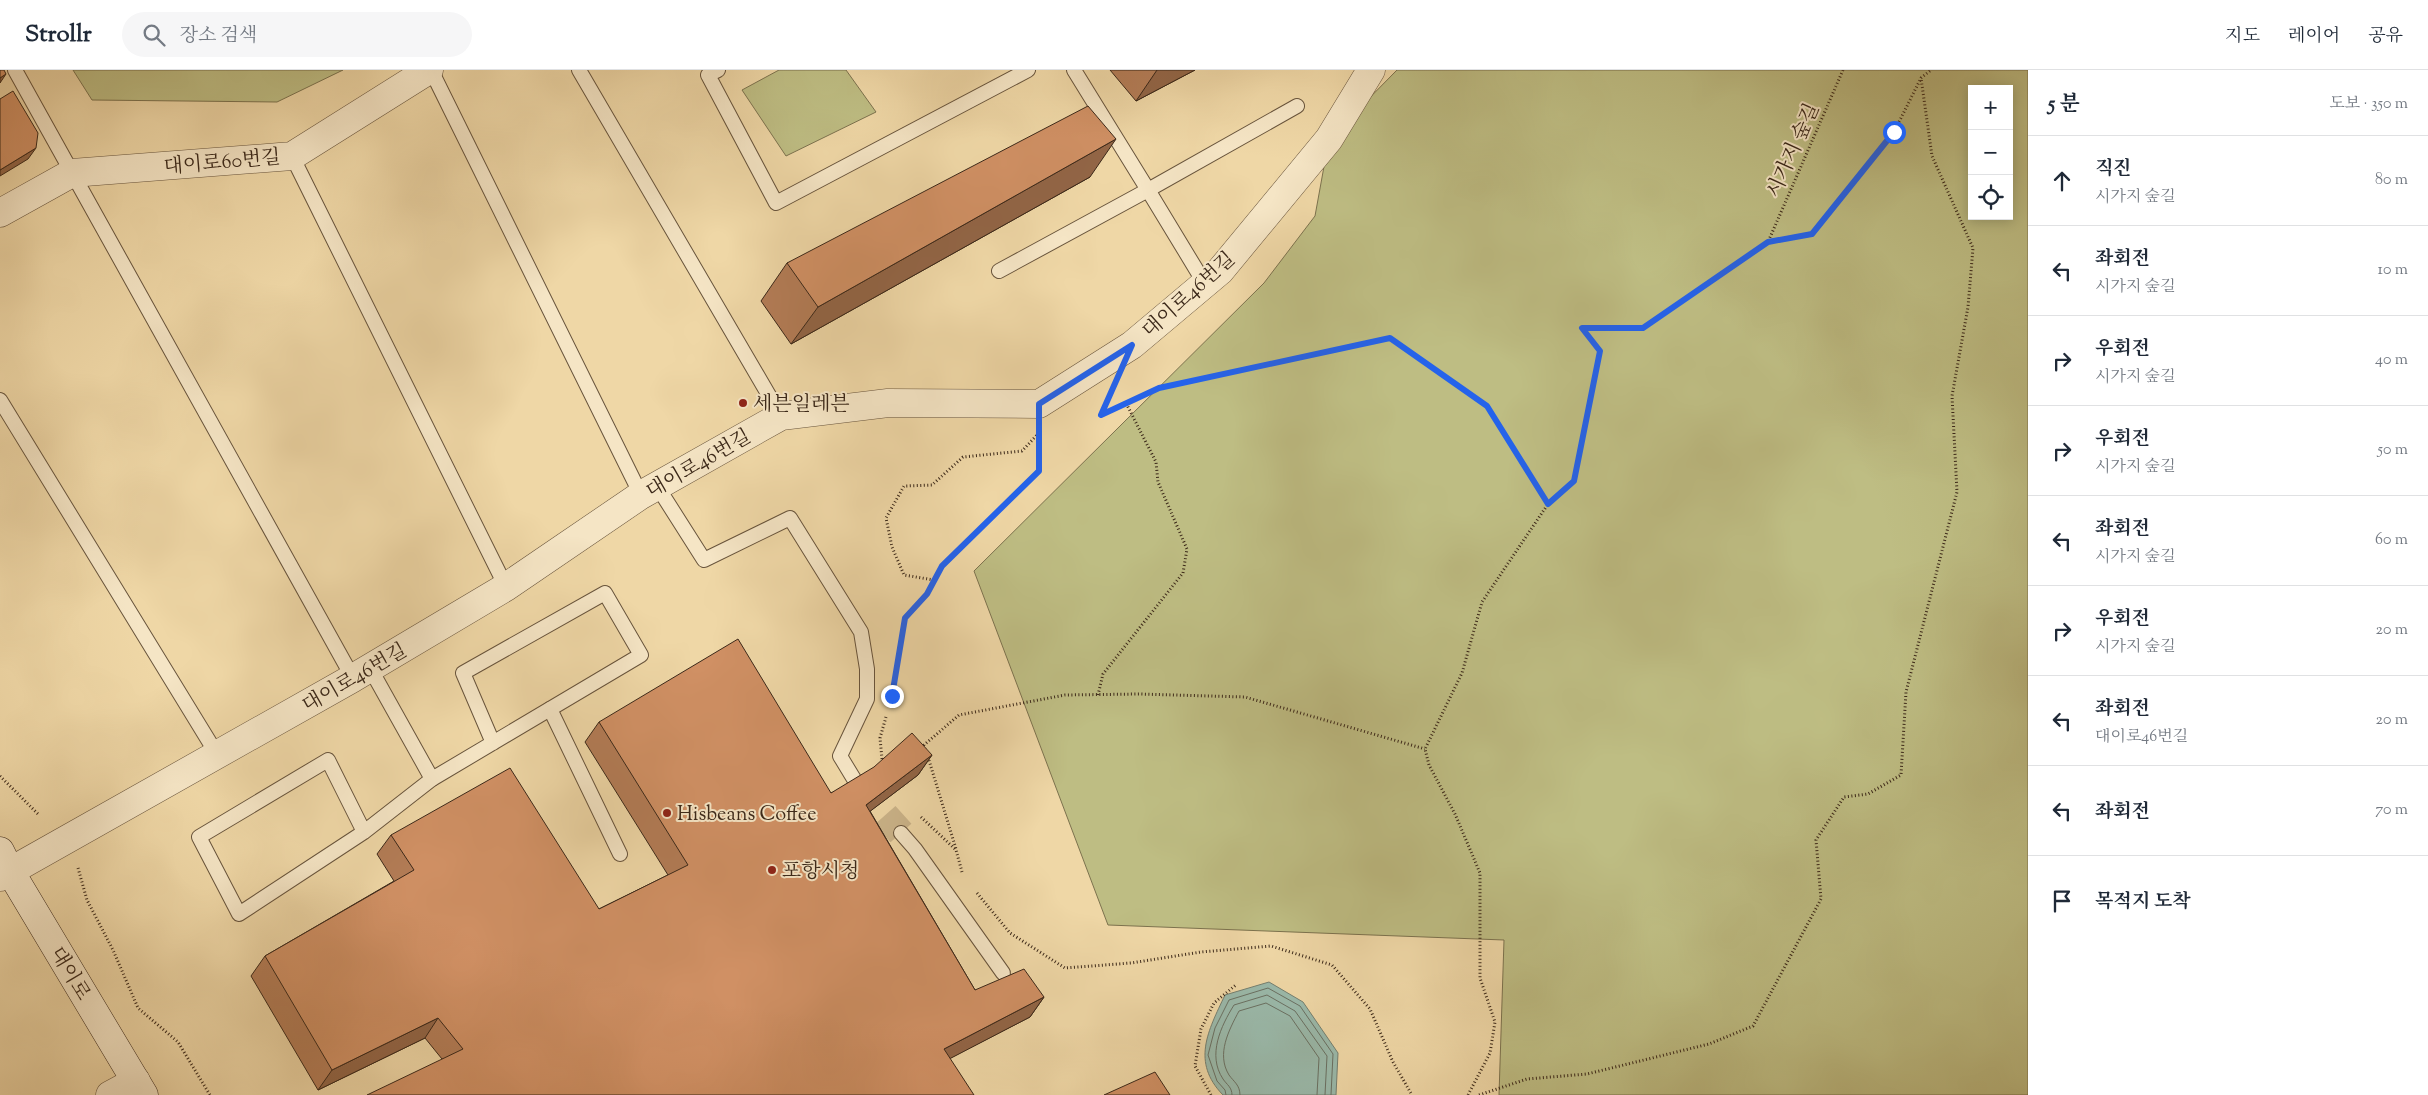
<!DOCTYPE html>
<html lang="ko">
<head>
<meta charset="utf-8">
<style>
	:root { --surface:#fff; --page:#f6f6f7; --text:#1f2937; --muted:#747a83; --line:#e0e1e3 }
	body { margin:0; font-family:"Sorts Mill Goudy","Noto Serif KR",serif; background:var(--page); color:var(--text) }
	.controls { position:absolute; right:15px; top:15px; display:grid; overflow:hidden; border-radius:0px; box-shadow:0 2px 12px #0003 }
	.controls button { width:45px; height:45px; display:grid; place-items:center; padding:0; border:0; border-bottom:1px solid var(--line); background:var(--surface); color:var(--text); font:25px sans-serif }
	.stop { position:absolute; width:15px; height:15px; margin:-11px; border:4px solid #2563eb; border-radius:50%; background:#fff }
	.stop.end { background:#2563eb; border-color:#fff; box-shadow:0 1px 5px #0008 }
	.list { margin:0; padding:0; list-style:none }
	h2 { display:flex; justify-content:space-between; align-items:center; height:65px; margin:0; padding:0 20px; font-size:21px }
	h2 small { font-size:16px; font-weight:400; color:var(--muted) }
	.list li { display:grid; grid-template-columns:32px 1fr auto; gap:15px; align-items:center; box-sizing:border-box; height:90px; padding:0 20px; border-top:1px solid var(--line) }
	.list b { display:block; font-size:19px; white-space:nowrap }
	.list p { margin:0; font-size:16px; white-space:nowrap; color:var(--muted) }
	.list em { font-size:16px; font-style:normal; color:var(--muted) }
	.icon { flex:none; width:28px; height:28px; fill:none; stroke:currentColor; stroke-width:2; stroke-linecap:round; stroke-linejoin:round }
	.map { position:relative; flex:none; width:2028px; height:1025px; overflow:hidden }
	header { display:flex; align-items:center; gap:30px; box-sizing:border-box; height:70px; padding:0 25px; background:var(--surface); border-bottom:1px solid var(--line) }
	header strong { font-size:24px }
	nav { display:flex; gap:28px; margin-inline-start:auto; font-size:18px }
	.search { width:350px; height:45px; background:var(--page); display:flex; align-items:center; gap:12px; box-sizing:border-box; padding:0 18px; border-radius:28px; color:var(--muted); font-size:19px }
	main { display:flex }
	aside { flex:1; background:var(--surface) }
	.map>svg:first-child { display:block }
	.green { fill:#bebd83; stroke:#7c724e; fill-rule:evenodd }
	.water { fill:#9ab9aa; stroke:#747f70 }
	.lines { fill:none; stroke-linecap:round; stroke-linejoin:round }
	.shore { stroke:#6a7062; stroke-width:1 }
	.street-tunnel { stroke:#cbb48a; stroke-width:28; stroke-dasharray:28 14; stroke-linecap:butt }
	.lane-casing { stroke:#68543c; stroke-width:16 }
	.street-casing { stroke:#68543c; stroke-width:29 }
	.secondary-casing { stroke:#3b2819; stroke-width:29 }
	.path { stroke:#3b2819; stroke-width:3; stroke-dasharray:1 2.5; stroke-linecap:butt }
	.lane { stroke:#f5e5c5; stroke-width:14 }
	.street { stroke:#f5e5c5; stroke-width:28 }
	.secondary { stroke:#f5e5c5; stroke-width:28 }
	.wall { fill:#b37c56; stroke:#3b2819 }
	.shaded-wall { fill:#926546; stroke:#3b2819 }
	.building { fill:#d09064; stroke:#3b2819 }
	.route { stroke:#2563eb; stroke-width:6 }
	.poi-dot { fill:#8f2418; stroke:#f5e5c5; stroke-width:2 }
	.labels { text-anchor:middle; stroke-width:4; stroke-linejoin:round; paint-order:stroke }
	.street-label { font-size:20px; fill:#3b2819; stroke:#f5e5c5 }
	.poi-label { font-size:20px; fill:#3b2819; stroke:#f5e5c5; text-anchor:start }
</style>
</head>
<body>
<header>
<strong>Strollr</strong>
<div class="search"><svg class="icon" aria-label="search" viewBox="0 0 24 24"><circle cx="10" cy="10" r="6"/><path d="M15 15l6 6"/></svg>장소 검색</div>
<nav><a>지도</a><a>레이어</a><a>공유</a></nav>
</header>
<main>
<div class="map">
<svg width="2028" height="1025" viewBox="0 0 2028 1025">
	<rect width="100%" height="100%" fill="#efd7a6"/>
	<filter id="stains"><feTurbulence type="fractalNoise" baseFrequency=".004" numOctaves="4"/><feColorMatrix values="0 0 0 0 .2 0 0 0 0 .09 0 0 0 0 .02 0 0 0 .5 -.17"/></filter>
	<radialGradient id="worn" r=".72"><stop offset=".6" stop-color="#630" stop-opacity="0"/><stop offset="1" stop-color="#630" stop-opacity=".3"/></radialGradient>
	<g class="green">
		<polygon points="73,0 343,0 277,32 92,30"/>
		<polygon points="779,0 846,0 876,42 786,86 742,20"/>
		<path d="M1397,0H2028V1025H1499L1504,870L1108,855L974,501L1264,213L1315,146L1329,69ZM1972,19H2009V146H1972Z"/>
	</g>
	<path class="water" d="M1269,912L1303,932L1338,983L1336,1025H1223C1191,992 1208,961 1225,925Z"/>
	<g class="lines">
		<g class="shore">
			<polyline points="1226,1025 1225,1020 1217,1011 1208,985 1215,958 1229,930 1268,918 1300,936 1333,984 1331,1025"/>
			<path d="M1232,1025C1232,1017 1227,1015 1223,1009C1207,985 1221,956 1234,935L1267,925L1295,941L1327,986L1325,1025"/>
			<path d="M1240,1025C1240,1015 1234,1012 1229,1005C1216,984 1229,960 1239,941L1266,933L1290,946L1319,988L1317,1025"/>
		</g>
		<polyline class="street-tunnel" points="857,714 901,763"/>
		<g class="lane-casing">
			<g id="lane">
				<polyline points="15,0 353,608"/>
				<polyline points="431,0 641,425"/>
				<polyline points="579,0 781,346"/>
				<polyline points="718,0 708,5 776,133 1028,0"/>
				<polyline points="292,86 506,517"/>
				<polyline points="999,201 1148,120 1074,0"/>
				<polyline points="1205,214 1148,120 1297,36"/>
				<polyline points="0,330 218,686"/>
				<polyline points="657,416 704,490 790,448 861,562 867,599 867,629 840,686 857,714"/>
				<polyline points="370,598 432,709 641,585 605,523 463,603 493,673"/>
				<polyline points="550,639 620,784"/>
				<polyline points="364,762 239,844 199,767 328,690 364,762 432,709"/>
				<polyline points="901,763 915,779 1003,903"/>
			</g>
		</g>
		<g class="street-casing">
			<g id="street">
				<polyline points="0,143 72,103 292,86 429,0"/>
				<polyline points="0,807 353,608 506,517 641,425 781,346 888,333 1039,334 1132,275 1220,201 1329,69 1371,0"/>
				<polyline points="110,1025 136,1011"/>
			</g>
		</g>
		<g class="secondary-casing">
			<polyline id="secondary" points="0,781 10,801 144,1025"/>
		</g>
		<g class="path">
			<polyline points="1843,0 1768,172 1812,164 1894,62 1921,8 1931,0"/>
			<polyline points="1109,326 1101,345 1159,318 1390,268 1487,336 1548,434 1574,411 1600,281 1582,257 1643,257 1768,172"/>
			<polyline points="934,510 904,505 892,477 886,448 904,416 932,415 963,387 1022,381 1037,365"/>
			<polyline points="892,625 905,548 927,524 942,496 1039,401 1038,362"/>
			<polyline points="1098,625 1103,604 1183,503 1187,479 1158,412 1156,392 1126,333"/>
			<polyline points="925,679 924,675 959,645 1065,625 1139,624 1245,627 1425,679"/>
			<polyline points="928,687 956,779"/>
			<polyline points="882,689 880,668 886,647"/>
			<polyline points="0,706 39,745"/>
			<polyline points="921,747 956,780 962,802"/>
			<polyline points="78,798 87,830 113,880 138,938 178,972 210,1025"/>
			<polyline points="977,823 1010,863 1065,898 1131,893 1201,882 1271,876 1332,895 1370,939 1393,992 1412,1025"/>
			<polyline points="1211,1025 1195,996 1201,959 1214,933 1237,914"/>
			<polyline points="1468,1025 1490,983 1495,952 1480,908 1480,803 1455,744 1429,695 1425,679 1462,603 1482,532 1548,434"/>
			<polyline points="1479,1025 1527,1009 1587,1004 1709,974 1753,956 1821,829 1816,770 1844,727 1868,724 1901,705 1906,622 1957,422 1952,326 1968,237 1973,178 1932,86 1921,8"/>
		</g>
		<use href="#lane" class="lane"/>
		<use href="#street" class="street"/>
		<use href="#secondary" class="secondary"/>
	</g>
	<g class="wall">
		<polygon points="1110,0 1195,0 1136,31"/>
		<polygon points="1090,107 791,274 761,231 787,193"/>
		<polygon points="599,652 831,723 932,685 918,705 870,741 975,920 1044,927 1030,947 950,988 442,989 425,968 318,1020 251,906 265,886 394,811 377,784 391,765 599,839 668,805 585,672"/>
	</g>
	<g class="shaded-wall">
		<polygon points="1157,0 1195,0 1136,31"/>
		<polygon points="6,4 0,13 0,8"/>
		<polygon points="1116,69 1090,107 791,274 818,237"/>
		<polygon points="36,78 28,89 0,106 0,100"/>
		<polygon points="932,685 918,705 852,755 866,735"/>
		<polygon points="1044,927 1030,947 930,999 944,979"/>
		<polygon points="438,948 425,968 318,1020 332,1000"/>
	</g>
	<g class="building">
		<polygon points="0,0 4,0 6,4 0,8"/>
		<polygon points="13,21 38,63 36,78 0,100 0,29"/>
		<polygon points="1088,36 1116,69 818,237 787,193"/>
		<polygon points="738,569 831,723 874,697 912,663 932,685 866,735 975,920 1024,899 1044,927 944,979 974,1025 367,1025 463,979 438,948 332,1000 265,886 414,800 391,765 510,698 599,839 688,795 599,652"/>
		<polygon points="1155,1002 1170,1025 1104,1025"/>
	</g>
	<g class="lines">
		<polyline class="route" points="892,626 905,548 927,524 942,496 1039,401 1039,334 1132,275 1101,345 1159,318 1390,268 1487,336 1548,434 1574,411 1600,281 1582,258 1643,258 1768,172 1812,164 1894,62"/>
	</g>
	<g class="poi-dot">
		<circle cx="743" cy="333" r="5"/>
		<circle cx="667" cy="743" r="5"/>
		<circle cx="772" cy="800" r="5"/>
	</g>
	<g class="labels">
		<g class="street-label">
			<text transform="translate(1792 80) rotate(-66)" y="7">시가지 숲길</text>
			<text transform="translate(222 91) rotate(-5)" y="7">대이로60번길</text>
			<text transform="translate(1188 224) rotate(-42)" y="7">대이로46번길</text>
			<text transform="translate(698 393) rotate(-30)" y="7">대이로46번길</text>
			<text transform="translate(354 607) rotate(-30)" y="7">대이로46번길</text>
			<text transform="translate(71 903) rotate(59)" y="7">대이로</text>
		</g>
		<g class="poi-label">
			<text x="753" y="340">세븐일레븐</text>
			<text x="677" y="750">Hisbeans Coffee</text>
			<text x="782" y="807">포항시청</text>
		</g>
	</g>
	<rect width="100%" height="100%" filter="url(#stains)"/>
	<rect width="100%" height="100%" fill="url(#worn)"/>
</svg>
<div class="controls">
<button>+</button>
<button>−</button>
<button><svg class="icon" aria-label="locate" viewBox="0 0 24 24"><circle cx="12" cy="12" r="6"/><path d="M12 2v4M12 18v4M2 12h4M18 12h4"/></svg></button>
</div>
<div class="stop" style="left:1894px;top:62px"></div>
<div class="stop end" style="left:892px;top:626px"></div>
</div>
<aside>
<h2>5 분<small>도보 · 350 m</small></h2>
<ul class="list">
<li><svg class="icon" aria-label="ahead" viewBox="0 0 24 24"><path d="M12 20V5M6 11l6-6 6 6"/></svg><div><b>직진</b><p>시가지 숲길</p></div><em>80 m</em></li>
<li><svg class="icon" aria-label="left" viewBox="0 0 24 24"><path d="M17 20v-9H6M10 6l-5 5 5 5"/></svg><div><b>좌회전</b><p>시가지 숲길</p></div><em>10 m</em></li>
<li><svg class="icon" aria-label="right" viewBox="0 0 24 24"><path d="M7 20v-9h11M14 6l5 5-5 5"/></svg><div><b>우회전</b><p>시가지 숲길</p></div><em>40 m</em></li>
<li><svg class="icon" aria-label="right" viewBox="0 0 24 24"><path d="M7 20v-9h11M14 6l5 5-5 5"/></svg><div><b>우회전</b><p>시가지 숲길</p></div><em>50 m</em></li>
<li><svg class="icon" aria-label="left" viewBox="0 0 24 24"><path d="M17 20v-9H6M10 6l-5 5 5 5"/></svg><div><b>좌회전</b><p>시가지 숲길</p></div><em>60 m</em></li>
<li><svg class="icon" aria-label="right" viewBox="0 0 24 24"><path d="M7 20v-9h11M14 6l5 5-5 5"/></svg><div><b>우회전</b><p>시가지 숲길</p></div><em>20 m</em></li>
<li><svg class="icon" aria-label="left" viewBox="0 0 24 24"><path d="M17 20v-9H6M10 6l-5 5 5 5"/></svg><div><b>좌회전</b><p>대이로46번길</p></div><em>20 m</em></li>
<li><svg class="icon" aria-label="left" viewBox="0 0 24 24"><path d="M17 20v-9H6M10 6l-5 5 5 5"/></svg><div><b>좌회전</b></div><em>70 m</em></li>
<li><svg class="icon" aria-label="arrive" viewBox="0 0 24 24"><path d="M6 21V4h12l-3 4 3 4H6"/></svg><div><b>목적지 도착</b></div></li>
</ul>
</aside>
</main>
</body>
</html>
